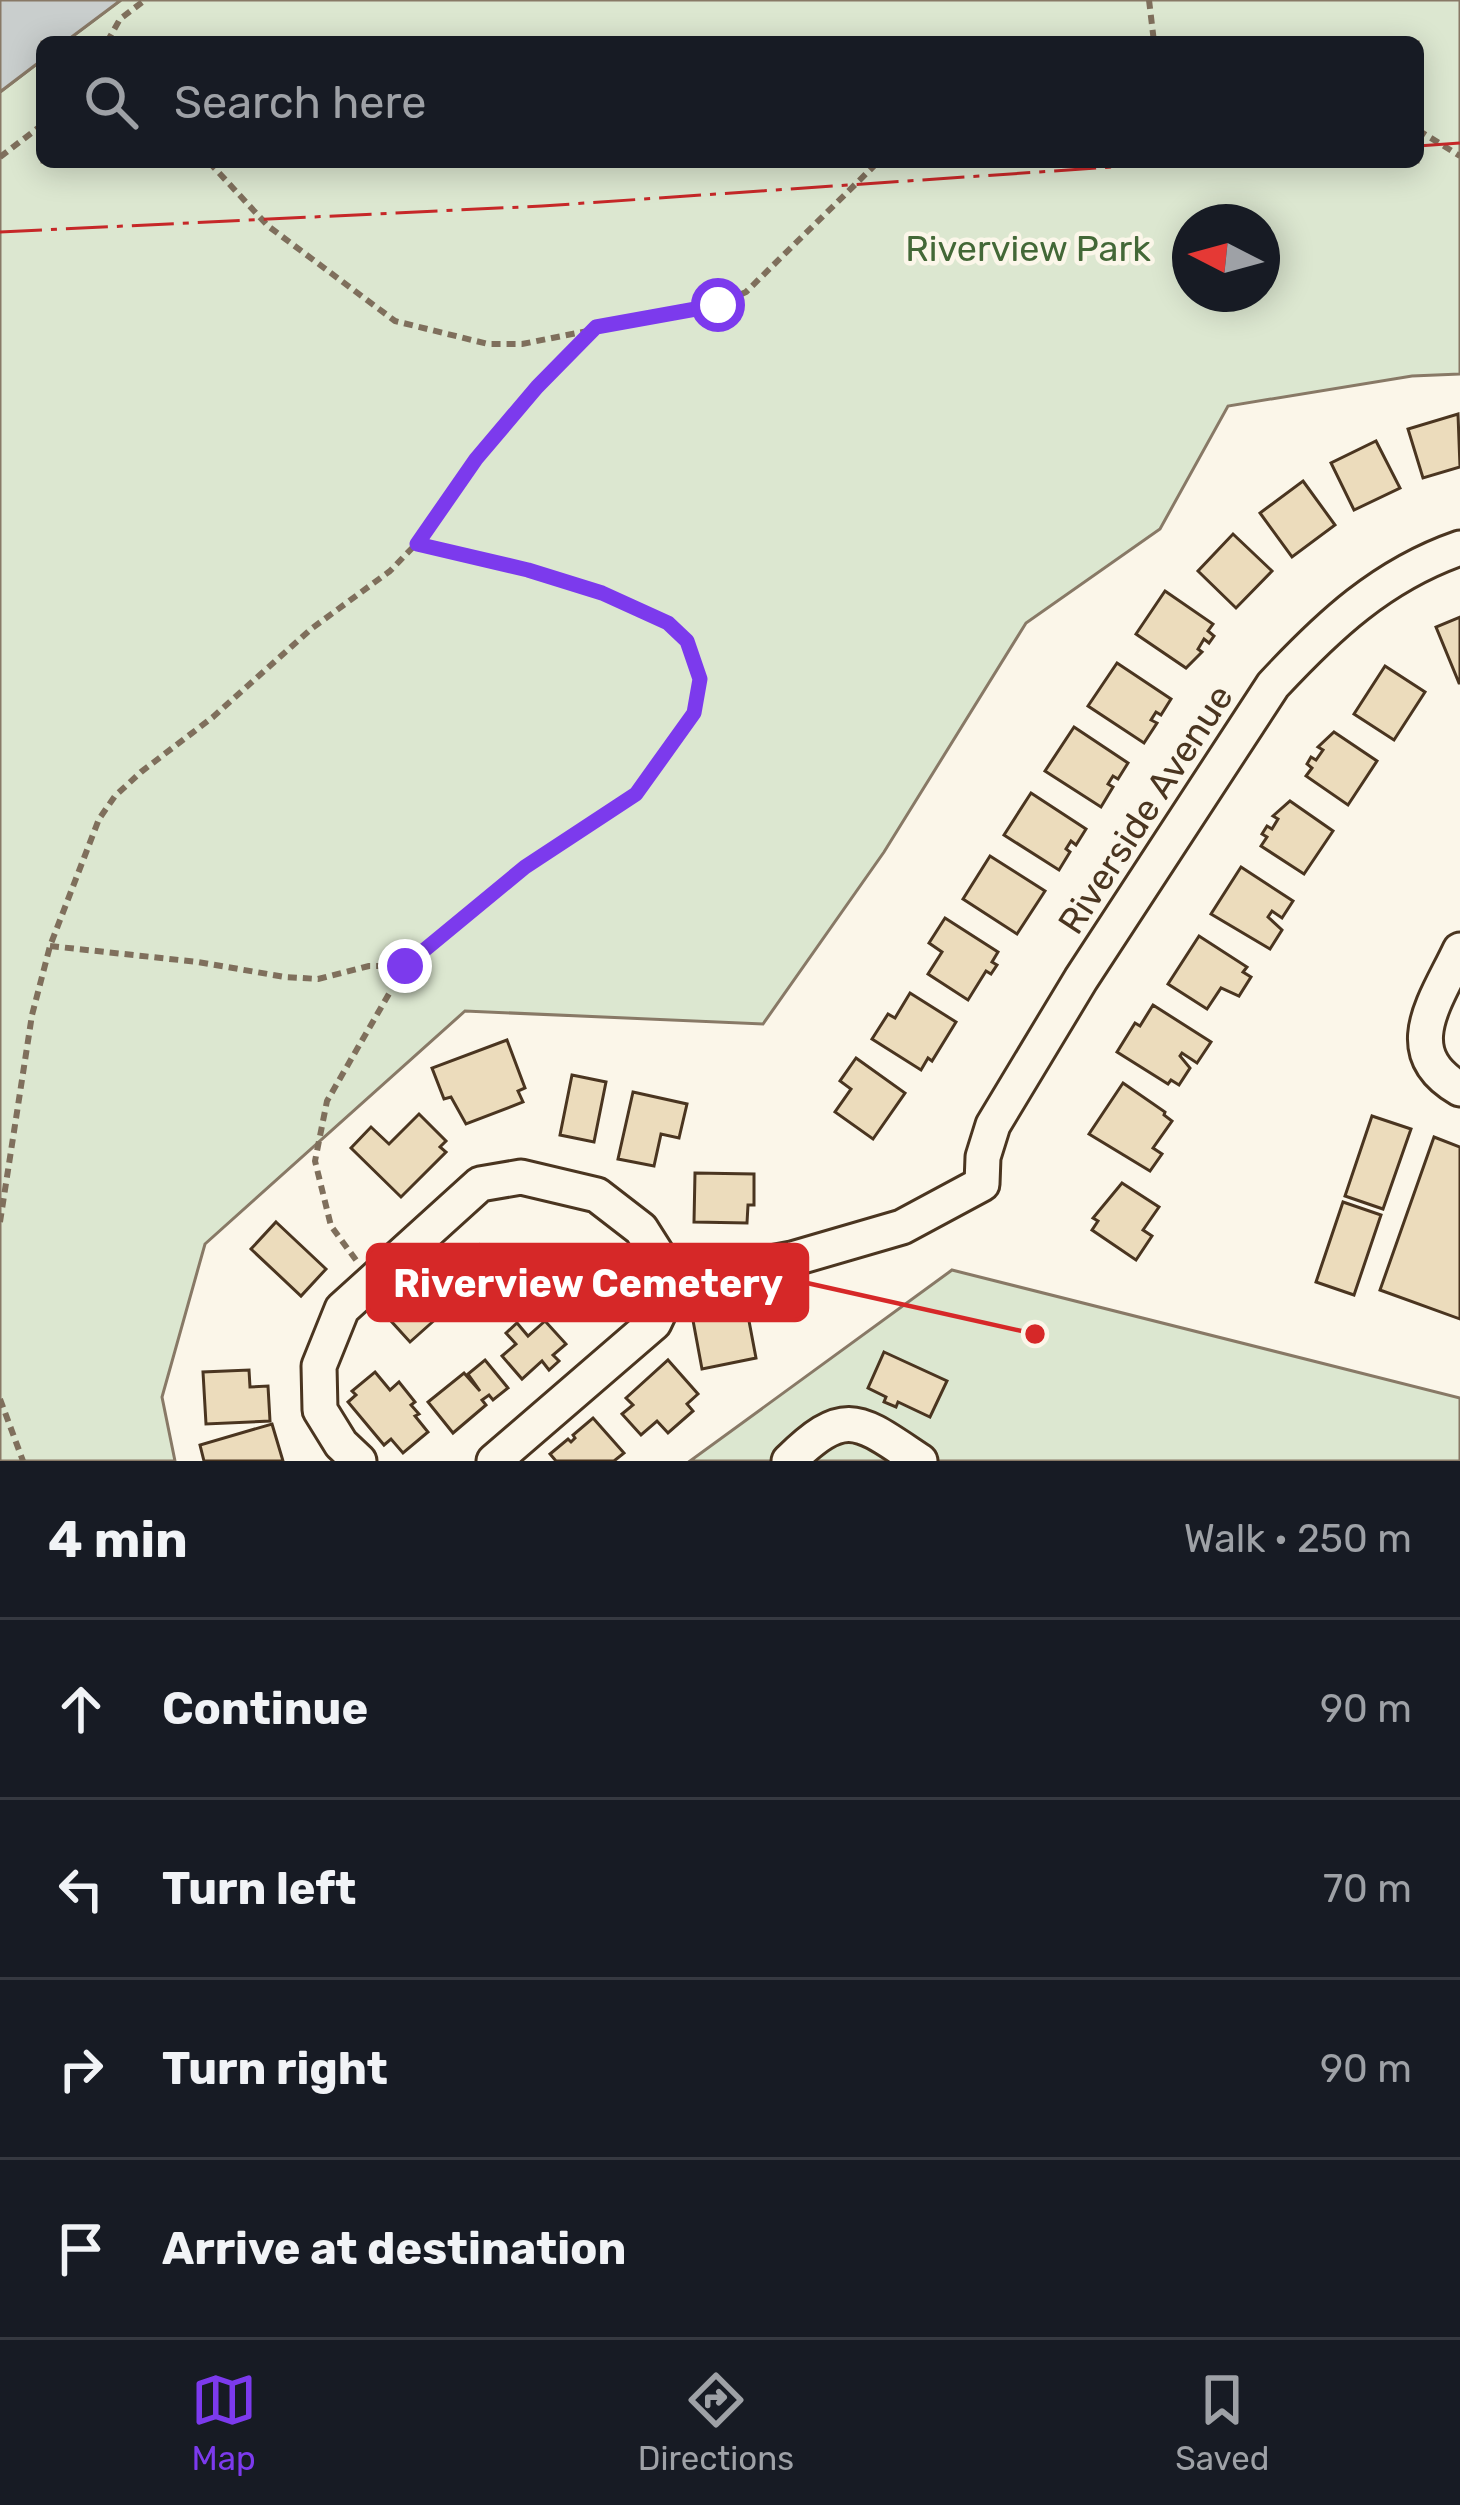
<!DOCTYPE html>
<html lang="en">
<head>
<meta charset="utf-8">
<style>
	:root { --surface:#171b24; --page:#20242c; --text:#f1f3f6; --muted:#9ea1a6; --line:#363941; --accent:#7c3aed }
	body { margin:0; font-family:Rubik,sans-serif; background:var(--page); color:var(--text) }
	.compass { position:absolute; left:1172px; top:204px; width:108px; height:108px; border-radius:50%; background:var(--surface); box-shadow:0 6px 30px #0003; rotate:276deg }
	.stop { position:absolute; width:36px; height:36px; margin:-27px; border:9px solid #7c3aed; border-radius:50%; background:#fff }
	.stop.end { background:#7c3aed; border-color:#fff; box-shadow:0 3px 12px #0008 }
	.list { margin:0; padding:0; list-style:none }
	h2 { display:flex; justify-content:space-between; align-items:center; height:156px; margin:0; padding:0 48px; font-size:51px }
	h2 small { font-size:39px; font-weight:400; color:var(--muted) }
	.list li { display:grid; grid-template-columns:78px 1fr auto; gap:36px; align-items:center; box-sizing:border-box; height:180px; padding:0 48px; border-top:3px solid var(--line) }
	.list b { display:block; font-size:45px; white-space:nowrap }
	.list em { font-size:39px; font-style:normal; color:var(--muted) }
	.icon { flex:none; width:66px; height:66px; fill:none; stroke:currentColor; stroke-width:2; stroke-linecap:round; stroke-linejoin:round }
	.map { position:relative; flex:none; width:1460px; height:1461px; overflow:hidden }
	.search { position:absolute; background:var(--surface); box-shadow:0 6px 30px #0003; left:36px; right:36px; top:36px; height:132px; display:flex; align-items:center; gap:30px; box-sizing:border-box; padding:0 42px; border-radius:18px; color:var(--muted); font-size:45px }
	.sheet { height:876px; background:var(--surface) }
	nav { display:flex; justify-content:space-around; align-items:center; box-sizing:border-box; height:168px; border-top:3px solid var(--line); background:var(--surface); font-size:33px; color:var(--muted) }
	nav a { display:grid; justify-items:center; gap:6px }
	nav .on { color:var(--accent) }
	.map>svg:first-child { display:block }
	.green { fill:#dce7d0; stroke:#887966; stroke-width:3; fill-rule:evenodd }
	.water { fill:#c9cecd; stroke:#887966; stroke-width:3 }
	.building { fill:#ecdcbc; stroke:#4a3520; stroke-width:3 }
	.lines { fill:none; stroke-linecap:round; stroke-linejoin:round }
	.minor-casing { stroke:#4a3520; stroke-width:39 }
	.path { stroke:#7f6f5c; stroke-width:6; stroke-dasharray:9 6; stroke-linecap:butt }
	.minor { stroke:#fbf6e9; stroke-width:33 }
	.power { stroke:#c62828; stroke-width:3; stroke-dasharray:42 9 6 9; stroke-linecap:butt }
	.route { stroke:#7c3aed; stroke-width:15 }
	.labels { text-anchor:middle; stroke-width:9; stroke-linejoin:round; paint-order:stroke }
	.park-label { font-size:36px; fill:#436837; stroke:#fbf6e9 }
	.street-label { font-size:36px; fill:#4a3520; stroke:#fbf6e9 }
	.leader { fill:none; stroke:#d62828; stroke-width:4.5 }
	.callout-dot { fill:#d62828; stroke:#fbf6e9; stroke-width:4.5 }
	.callout { fill:#d62828; stroke:#d62828; stroke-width:4.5 }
	.callout-label { font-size:39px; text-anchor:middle; font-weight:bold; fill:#fff }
</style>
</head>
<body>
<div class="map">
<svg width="1460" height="1461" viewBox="0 0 1460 1461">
	<rect width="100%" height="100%" fill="#fbf6e9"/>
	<g class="green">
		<path d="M121,0H1460V374L1412,376L1228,406L1160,529L1026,623L884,852L763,1024L465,1011L205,1244L162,1397L175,1461H0V92L42,60V162H1418V42H65ZM1190,222H1262V294H1190Z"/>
		<polygon points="952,1270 1460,1398 1460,1461 690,1461"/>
	</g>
	<polygon class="water" points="0,0 121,0 65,42 42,42 42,60 0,92"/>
	<g class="building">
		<polygon points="1458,414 1460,467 1423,478 1408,429"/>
		<polygon points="1376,441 1400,488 1354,510 1331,463"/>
		<polygon points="1303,481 1335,525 1292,557 1260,513"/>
		<polygon points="1233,534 1272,571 1236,608 1198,571"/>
		<polygon points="1165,591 1213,624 1208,631 1214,636 1209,643 1204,639 1198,649 1202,652 1186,668 1136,634"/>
		<polygon points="1460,617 1460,683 1459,683 1436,627"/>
		<polygon points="1117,663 1171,699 1161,715 1156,712 1151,720 1157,723 1144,743 1088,706"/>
		<polygon points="1385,666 1425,692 1394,740 1354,714"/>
		<polygon points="1074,727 1128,763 1118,779 1113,776 1108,784 1113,787 1101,807 1045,771"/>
		<polygon points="1334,732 1377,761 1348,805 1306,776 1312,768 1307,764 1311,757 1316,760 1323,750 1318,747"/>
		<polygon points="1031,793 1086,829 1076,845 1071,841 1066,849 1070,852 1059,870 1004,835"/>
		<polygon points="1290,801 1333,831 1304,874 1261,846 1267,837 1262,834 1267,826 1272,829 1278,819 1273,816"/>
		<polygon points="990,856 1045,891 1017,934 963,899"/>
		<polygon points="1241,867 1293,901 1282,918 1272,911 1268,917 1282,930 1270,949 1211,914"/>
		<polygon points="945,918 998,952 992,962 997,965 991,974 986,971 968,1000 928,974 942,952 929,943"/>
		<polygon points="1199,936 1247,967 1243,972 1251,977 1239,996 1221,988 1207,1009 1168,984"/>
		<polygon points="910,993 956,1022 932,1061 928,1058 921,1070 872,1039 888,1014 895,1018"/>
		<polygon points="1153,1005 1211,1042 1197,1063 1182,1053 1180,1056 1190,1068 1179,1085 1171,1080 1168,1084 1117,1052 1135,1023 1140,1026"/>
		<polygon points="507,1040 525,1088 518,1091 523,1102 466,1124 451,1097 444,1099 432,1068"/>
		<polygon points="856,1058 905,1093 873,1139 835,1112 851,1089 840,1081"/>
		<polygon points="572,1075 606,1082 594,1142 560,1135"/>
		<polygon points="1123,1083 1165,1112 1164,1115 1172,1121 1153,1148 1162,1154 1150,1171 1089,1134"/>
		<polygon points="633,1092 687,1104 679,1138 661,1134 654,1166 618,1159"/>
		<polygon points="419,1114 446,1141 440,1147 446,1152 401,1197 351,1148 371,1127 389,1144"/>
		<polygon points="1372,1116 1411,1129 1383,1209 1345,1196"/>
		<polygon points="1434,1137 1460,1147 1460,1319 1380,1290"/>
		<polygon points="695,1173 754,1174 754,1205 748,1205 747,1223 694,1222"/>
		<polygon points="1122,1183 1159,1207 1143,1230 1152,1236 1136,1260 1092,1230 1098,1221 1093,1218"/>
		<polygon points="1343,1202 1381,1215 1354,1295 1316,1282"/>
		<polygon points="276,1222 326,1269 301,1296 251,1249"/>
		<polygon points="479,1245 497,1269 462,1297 444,1273"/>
		<polygon points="428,1288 447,1309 410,1342 391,1321"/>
		<polygon points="746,1305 756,1358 702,1369 692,1315"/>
		<polygon points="545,1321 566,1344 553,1355 559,1361 549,1370 542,1361 522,1379 502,1356 516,1344 506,1333 517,1323 528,1336"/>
		<polygon points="884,1352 947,1381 930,1417 898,1402 896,1407 884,1402 886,1397 868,1388"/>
		<polygon points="485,1360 508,1388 493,1400 489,1395 482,1400 486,1405 453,1433 428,1402 464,1373 480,1391 468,1374"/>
		<polygon points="668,1360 698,1394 687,1404 693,1411 668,1433 657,1421 641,1435 622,1414 633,1405 626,1398"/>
		<polygon points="249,1370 250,1387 268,1386 270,1421 206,1424 203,1372"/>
		<polygon points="375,1372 390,1390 399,1382 415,1402 411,1405 419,1414 415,1416 428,1432 403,1453 391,1439 384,1445 348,1402 356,1395 352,1391"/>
		<polygon points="593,1418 624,1453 614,1461 556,1461 550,1454 568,1439 571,1442 575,1438 573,1435"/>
		<polygon points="272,1424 283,1461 204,1461 200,1445"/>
	</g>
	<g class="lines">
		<g class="minor-casing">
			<g id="minor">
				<path d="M1460,950C1436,1001 1396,1052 1460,1089"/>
				<path d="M674,1281L792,1259L902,1227L982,1184L983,1157L993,1125L1081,979L1273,685C1328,626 1382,575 1460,548"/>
				<polyline points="359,1461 341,1444 320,1410 319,1366 342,1309 480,1184 521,1177 597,1195 641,1229 674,1281"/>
				<polyline points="494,1461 654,1323 674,1281"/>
				<path d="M789,1461C846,1405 858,1420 920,1461"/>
			</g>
		</g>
		<g class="path">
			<polyline points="1149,0 1154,42"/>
			<polyline points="107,42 120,19 145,0"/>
			<polyline points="1418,130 1460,156"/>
			<polyline points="0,157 42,125"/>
			<polyline points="209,162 268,226 395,321 488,344 522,344 718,305 746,292 878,162"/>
			<polyline points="50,946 198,962 285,977 318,979 369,966 405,966"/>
			<polyline points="0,1222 32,1015 50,946 99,819 115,796 141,772 213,717 311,629 390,571 417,543 476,459 537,387 596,327"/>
			<polyline points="356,1260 331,1226 315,1161 327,1101 405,966 525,867 636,794 699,701 697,661 687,641 668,623 601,593 528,570 418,544"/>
			<polyline points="0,1399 23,1461"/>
		</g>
		<use href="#minor" class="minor"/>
		<g class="power">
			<polyline points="1418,146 1460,143"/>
			<polyline points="0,232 542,206 1185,162"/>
		</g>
	</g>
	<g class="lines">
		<polyline class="route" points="405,966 525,867 636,794 694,713 700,679 687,641 668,623 602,593 528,570 417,544 476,459 537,387 596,327 718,305"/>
	</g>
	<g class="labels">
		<g class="park-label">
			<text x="1028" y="261">Riverview Park</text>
		</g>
		<g class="street-label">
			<text transform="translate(1145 809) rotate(-57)" y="13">Riverside Avenue</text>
		</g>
	</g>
	<path class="leader" d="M1035 1334L807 1283"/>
	<circle class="callout-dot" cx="1035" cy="1334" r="12"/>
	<rect class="callout" x="368" y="1245" width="439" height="75" rx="12"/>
	<g class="callout-label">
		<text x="588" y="1297">Riverview Cemetery</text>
	</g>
</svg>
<svg class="compass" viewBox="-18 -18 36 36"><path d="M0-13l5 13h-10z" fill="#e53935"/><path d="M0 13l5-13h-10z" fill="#9ea1a6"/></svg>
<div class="stop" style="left:718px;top:305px"></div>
<div class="stop end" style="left:405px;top:966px"></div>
<div class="search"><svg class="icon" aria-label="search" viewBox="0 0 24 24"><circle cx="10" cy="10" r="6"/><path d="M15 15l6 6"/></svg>Search here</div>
</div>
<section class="sheet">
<h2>4 min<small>Walk · 250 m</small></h2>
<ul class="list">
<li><svg class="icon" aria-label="ahead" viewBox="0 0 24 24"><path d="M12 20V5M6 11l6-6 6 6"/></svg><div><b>Continue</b></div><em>90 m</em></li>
<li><svg class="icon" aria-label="left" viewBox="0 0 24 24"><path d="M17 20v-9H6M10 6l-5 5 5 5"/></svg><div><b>Turn left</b></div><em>70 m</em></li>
<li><svg class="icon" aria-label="right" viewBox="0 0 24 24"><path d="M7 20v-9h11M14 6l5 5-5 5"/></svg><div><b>Turn right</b></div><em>90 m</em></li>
<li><svg class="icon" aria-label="arrive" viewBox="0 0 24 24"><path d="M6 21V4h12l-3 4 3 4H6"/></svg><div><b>Arrive at destination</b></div></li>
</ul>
</section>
<nav>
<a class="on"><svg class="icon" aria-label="map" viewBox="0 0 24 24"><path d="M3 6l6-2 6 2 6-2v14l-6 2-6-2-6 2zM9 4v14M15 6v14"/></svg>Map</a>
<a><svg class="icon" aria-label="directions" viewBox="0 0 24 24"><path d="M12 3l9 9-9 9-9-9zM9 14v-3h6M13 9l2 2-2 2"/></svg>Directions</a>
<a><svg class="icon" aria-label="saved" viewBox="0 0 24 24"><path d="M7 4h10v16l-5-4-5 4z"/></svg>Saved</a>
</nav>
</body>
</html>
